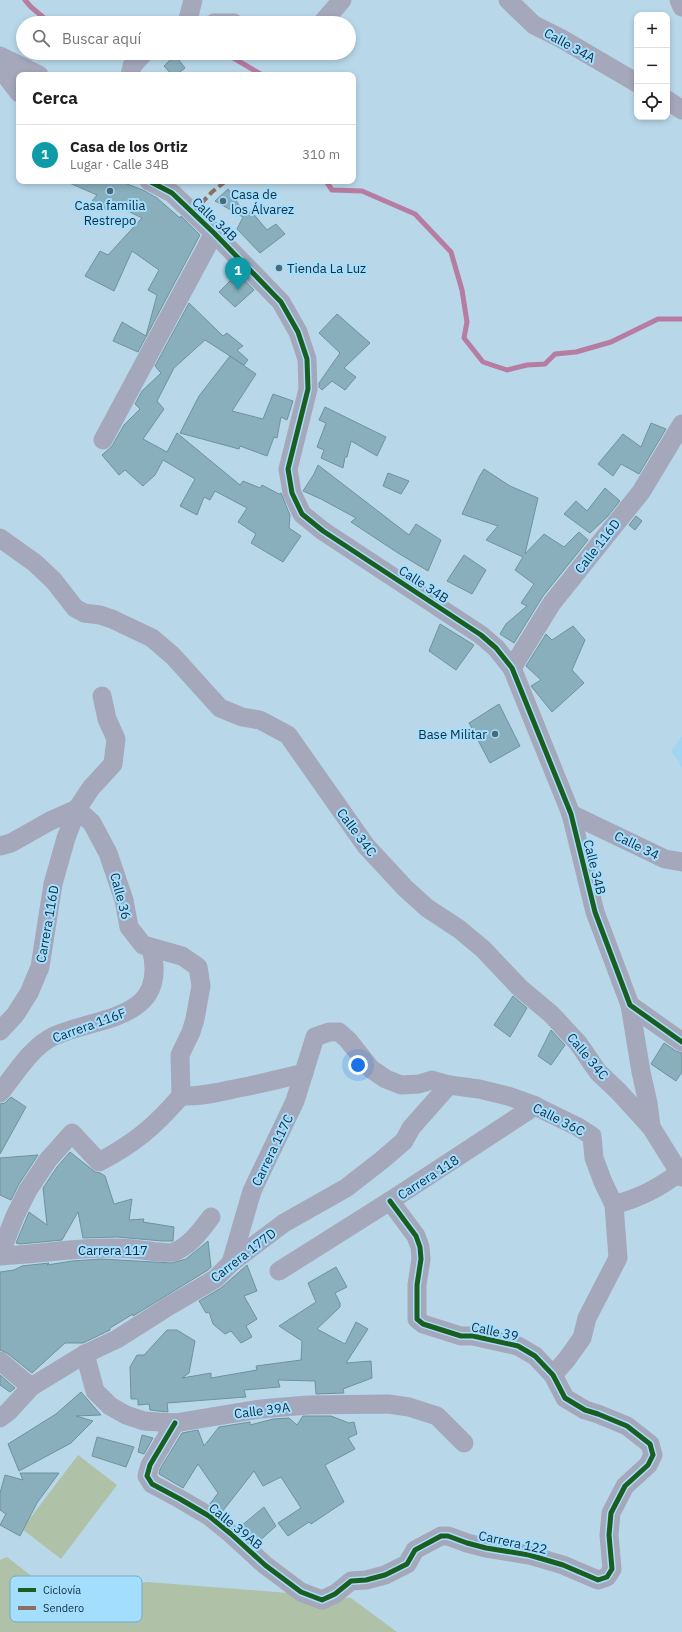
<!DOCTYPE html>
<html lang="es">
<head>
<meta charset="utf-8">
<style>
	:root { --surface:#fff; --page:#f2f2f2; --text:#202124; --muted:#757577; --line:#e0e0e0; --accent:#4a6a7a }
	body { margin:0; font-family:"IBM Plex Sans",sans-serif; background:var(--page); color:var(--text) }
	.controls { position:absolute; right:12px; top:12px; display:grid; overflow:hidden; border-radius:8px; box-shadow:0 2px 6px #0003 }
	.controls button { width:36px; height:36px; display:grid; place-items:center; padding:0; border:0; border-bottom:1px solid var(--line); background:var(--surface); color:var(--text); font:20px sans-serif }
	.you { position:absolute; left:358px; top:1065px; width:14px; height:14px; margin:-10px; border:3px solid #fff; border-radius:50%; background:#1a73e8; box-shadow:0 0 0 6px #1a73e833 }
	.badge { display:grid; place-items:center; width:26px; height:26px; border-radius:50%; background:var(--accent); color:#fff; font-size:13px; font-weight:700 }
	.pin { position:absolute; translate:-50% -33px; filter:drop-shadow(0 1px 2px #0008) }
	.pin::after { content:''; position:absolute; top:21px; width:14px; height:12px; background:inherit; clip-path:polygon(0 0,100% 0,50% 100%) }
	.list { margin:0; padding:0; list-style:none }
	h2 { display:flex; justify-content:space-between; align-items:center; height:52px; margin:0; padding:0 16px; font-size:17px }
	h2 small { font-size:13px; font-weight:400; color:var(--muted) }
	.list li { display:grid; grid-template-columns:26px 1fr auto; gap:12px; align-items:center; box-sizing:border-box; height:60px; padding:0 16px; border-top:1px solid var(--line) }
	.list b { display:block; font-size:15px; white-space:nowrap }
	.list p { margin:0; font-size:13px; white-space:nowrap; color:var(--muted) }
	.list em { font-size:13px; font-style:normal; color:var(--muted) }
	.icon { flex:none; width:22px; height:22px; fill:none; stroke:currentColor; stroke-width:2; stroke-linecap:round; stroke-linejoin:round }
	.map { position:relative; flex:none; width:682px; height:1632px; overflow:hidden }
	.search { position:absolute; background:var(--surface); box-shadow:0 2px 6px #0003; left:16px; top:16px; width:340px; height:44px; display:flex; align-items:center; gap:10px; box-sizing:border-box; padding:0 14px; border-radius:22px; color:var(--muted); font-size:15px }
	.panel { position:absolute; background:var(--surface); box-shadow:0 2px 6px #0003; left:16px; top:72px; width:340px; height:112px; border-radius:8px }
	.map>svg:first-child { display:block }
	.built { fill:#a3d5f1 }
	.green { fill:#afc1a7 }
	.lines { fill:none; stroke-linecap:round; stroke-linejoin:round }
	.stream { stroke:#b77ca1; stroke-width:5 }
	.building { fill:#88afbb; stroke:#6e939f }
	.minor { stroke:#a5a7bb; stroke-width:19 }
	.quiet { stroke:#8d6e63; stroke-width:4; stroke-dasharray:8 4; stroke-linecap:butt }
	.cycleway-casing { stroke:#a4defe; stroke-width:8 }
	.cycleway { stroke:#1b5e20; stroke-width:5 }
	.poi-dot { fill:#4a6a7a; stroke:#a4defe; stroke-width:1.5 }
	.labels { text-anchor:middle; stroke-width:4; stroke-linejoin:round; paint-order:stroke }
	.street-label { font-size:13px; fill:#0f2e3e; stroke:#a4defe }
	.poi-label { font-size:13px; fill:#0f2e3e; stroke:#a4defe; text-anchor:start }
	.key { fill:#a4defe; stroke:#77a9c4; stroke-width:1 }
	.key-label { font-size:11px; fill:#0f2e3e }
</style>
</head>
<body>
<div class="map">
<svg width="682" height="1632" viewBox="0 0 682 1632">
	<rect width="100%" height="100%" fill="#b8d8ea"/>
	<polygon class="built" points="682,736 682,767 671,751"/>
	<g class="green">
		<polygon points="78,1455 117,1485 61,1559 22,1529"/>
		<polygon points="7,1557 53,1593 148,1582 351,1598 397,1632 0,1632 0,1560"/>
	</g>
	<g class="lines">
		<g class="stream">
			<polyline points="25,0 31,7 50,23"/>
			<polyline points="225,53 262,75"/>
			<polyline points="326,181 332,190 362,191 415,214 451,252 462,290 467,322 464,338 483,362 507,370 527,365 545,364 555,354 576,352 611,342 658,319 682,319"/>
		</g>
	</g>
	<g class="building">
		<polygon points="175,55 185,68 176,75 172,75 164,66"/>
		<polygon points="65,181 119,181 143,190 157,198 180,218 181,216 200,235 138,352 113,341 122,322 146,336 157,295 148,290 159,270 132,251 114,291 85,276 100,251 108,255 142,218 112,203 106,210 92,201 97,195"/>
		<polygon points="228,189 246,215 251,211 267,230 276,224 285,234 260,253 237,229 243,217 215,201"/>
		<polygon points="238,273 254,290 235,307 219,292"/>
		<polygon points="189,303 223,336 227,333 243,346 237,350 248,360 244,365 205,340 174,368 157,401 164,409 143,439 167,452 177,433 240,485 243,481 260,488 262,485 279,494 281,493 290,515 289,528 301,536 283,562 251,543 256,534 238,522 247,508 215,491 210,500 204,497 197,515 180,506 195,479 163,460 155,475 143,486 125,470 119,475 102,455 112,446 124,425 140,409 135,404 142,391 161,373 155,366"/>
		<polygon points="337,314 370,343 344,368 356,377 345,390 332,381 322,390 319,387 319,383 340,353 319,333"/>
		<polygon points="230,356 256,374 232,411 263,419 273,394 293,401 287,420 281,417 277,438 274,437 267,456 240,446 239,449 180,433 199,396"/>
		<polygon points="325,407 386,437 377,456 351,441 347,457 345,457 343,468 321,458 324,450 317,447 326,423 319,420"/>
		<polygon points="651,423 666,429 639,474 621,464 613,476 598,464 623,434 641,447"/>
		<polygon points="318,465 409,535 416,524 441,540 428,571 398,553 351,522 356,518 321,499 303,491 314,474"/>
		<polygon points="484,469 510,486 538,498 525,554 544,534 564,547 579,532 588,540 543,596 514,643 500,634 506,624 527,606 521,603 534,584 515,570 523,557 486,540 498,526 462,514 479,477"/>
		<polygon points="388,473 409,481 401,494 383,486"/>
		<polygon points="605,488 620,501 607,517 590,533 564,514 576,501 587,511"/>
		<polygon points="636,516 642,521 635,530 629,525"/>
		<polygon points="464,555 486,570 472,594 447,581"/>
		<polygon points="440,624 474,645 456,670 429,651"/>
		<polygon points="573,626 585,640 572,670 584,683 552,712 531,686 541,680 526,666 546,634 552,640"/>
		<polygon points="499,704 520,746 490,763 469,723"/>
		<polygon points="513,996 527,1008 510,1037 494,1025"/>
		<polygon points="551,1030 565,1045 551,1065 538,1056"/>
		<polygon points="664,1043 676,1051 682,1053 682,1072 676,1081 651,1064"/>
		<polygon points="11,1097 26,1107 0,1154 0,1104 5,1103"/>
		<polygon points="70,1152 95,1172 100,1173 105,1176 114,1204 132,1199 129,1220 144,1219 143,1222 174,1227 173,1241 162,1241 117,1237 83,1238 78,1212 62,1240 20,1244 16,1243 29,1212 47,1225 43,1188 57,1167"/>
		<polygon points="38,1155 19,1184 11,1200 0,1195 0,1158"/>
		<polygon points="208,1241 211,1267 208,1270 133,1316 133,1314 110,1328 110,1330 83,1343 65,1343 32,1373 7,1353 0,1350 0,1272 14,1270 22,1266 49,1263 47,1265 72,1261 101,1259 172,1263 186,1259"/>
		<polygon points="247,1265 257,1291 244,1296 257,1319 246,1326 252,1337 241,1343 231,1331 225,1334 213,1324 209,1312 206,1313 199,1301 221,1288"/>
		<polygon points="336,1267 347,1287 335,1293 340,1303 340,1307 317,1329 345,1344 356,1322 368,1329 346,1363 371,1361 372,1378 343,1389 344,1393 316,1394 315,1381 278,1380 280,1387 244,1390 246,1397 167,1403 168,1412 150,1410 149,1404 138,1405 138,1399 131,1399 130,1367 137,1355 144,1355 167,1330 177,1330 195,1341 189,1373 182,1378 211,1373 211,1378 257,1370 256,1366 301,1360 302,1341 279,1326 316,1302 308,1283"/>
		<polygon points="0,1375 15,1388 10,1392 0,1385"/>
		<polygon points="81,1392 101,1415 76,1416 93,1421 71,1443 19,1471 8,1444 56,1414"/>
		<polygon points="303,1416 331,1416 349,1423 354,1422 357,1434 348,1438 355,1449 325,1465 344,1502 311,1524 309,1522 288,1536 278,1523 301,1508 281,1477 263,1486 254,1471 222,1512 210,1504 218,1493 198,1464 183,1488 159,1474 160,1469 182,1433 198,1430 204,1446 219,1427 250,1422 250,1425 273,1419 289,1418 297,1425"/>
		<polygon points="142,1435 153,1438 144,1454 138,1452"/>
		<polygon points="97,1437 134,1447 126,1467 92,1456"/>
		<polygon points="20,1473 59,1473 37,1503 20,1536 0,1525 6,1514 0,1510 0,1493 5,1475 23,1480"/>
		<polygon points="264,1507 276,1526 257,1543 240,1527"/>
	</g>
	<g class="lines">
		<g class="minor">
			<polyline points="508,0 534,25 562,39 637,83"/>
			<polyline points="679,0 682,7"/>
			<polyline points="187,23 193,0"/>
			<polyline points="214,23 234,23"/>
			<polyline points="322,23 342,0"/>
			<polyline points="0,56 39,75"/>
			<polyline points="0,68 19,93"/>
			<polyline points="130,75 132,66 144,53"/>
			<polyline points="667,100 682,110"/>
			<polyline points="149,181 172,193 214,233 281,302 298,332 307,359 308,389 288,469 292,493 302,514 323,531 481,635 496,648 512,668 571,814 595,912 630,1005 682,1042"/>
			<polyline points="103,440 214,233"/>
			<polyline points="0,538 35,563 54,581 75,608 84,613 100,615 112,619 152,638 173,656 220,708 242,717 260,720 288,735 366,846 405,888 427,908 459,929 483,949 520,988 551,1014 578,1043 598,1072 619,1092 651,1127 682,1177"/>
			<polyline points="512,668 552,603 641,492 682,424"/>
			<polyline points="102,696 107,719 116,739 113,764 91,788 77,809 92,823 108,853 124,900 129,927 143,945 182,956 198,967 201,986 195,1019 191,1032 180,1055 181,1096"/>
			<polyline points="571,814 665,859 682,862"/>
			<polyline points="0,846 11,843 50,821 77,809"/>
			<polyline points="630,1005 641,1072 648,1103 651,1127"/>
			<polyline points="0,1031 15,1015 29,993 40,967 53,884 66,838 77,809"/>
			<path d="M0,1093C16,1073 31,1047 54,1036C100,1016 170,1020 151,948"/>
			<path d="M181,1096C204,1097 226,1090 249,1086C267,1082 285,1078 304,1073"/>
			<path d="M614,1205C641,1197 657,1189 679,1173"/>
			<path d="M0,1249L4,1244L15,1216L28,1190L48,1160L72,1133L99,1162C135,1143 154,1127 181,1096"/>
			<path d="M0,1256C45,1254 90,1245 134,1249C142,1250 168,1254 174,1252C190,1246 201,1230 211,1217"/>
			<polyline points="231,1263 252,1191 295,1101 315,1037 329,1032 339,1032 348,1040 371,1069 386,1079 401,1085 419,1084 432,1080 449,1085 479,1089 508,1096 536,1106 535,1106 578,1127 592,1136 594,1158 603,1182 614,1205 618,1258 587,1318 582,1338 567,1359 553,1375"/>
			<polyline points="279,1271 390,1201 535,1106"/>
			<polyline points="85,1354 95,1391 110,1406 126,1415 144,1421 175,1423 260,1409 308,1405 388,1404 409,1407 437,1416 464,1443"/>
			<polyline points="0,1361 31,1387"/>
			<polyline points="0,1418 8,1412 31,1387 85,1354 117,1339 169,1306 215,1279 231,1263 284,1223 346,1188 382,1160 404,1141 411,1128 449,1085"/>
			<polyline points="175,1423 150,1465 147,1476 152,1484 180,1499 209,1516 231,1534 265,1565 301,1592 322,1600 335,1594 351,1581 366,1580 385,1575 407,1564 415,1550 441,1536 448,1536 467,1543 486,1548 529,1555 563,1565 598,1580 607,1577 612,1569 609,1535 611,1513 625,1486 648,1465 653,1455 650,1444 627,1426 598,1414 585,1410 565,1398 553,1375 535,1356 518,1346 473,1336 461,1336 423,1324 417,1319 417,1285 421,1259 420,1247 416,1236 390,1201"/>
		</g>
		<polyline class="quiet" points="193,212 212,192 226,181"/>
		<g class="cycleway-casing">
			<g id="cycleway">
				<polyline points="149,181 172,193 214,233 281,302 298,332 307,359 308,389 288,469 292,493 302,514 323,531 481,635 496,648 512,668 571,814 595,912 630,1005 682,1042"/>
				<polyline points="175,1423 150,1465 147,1476 152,1484 180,1499 209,1516 231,1534 265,1565 301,1592 322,1600 335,1594 351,1581 366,1580 385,1575 407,1564 415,1550 441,1536 448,1536 467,1543 486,1548 529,1555 563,1565 598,1580 607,1577 612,1569 609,1535 611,1513 625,1486 648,1465 653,1455 650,1444 627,1426 598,1414 585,1410 565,1398 553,1375 535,1356 518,1346 473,1336 461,1336 423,1324 417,1319 417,1285 421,1259 420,1247 416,1236 390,1201"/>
			</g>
		</g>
		<use href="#cycleway" class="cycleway"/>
	</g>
	<g class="poi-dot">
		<circle cx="110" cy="191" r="4"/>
		<circle cx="223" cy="201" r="4"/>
		<circle cx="279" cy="268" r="4"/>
		<circle cx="495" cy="734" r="4"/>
	</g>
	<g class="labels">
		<g class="street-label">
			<text transform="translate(570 45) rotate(29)" y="5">Calle 34A</text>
			<text transform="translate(215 219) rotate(44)" y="5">Calle 34B</text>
			<text transform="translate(597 546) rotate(-52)" y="5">Calle 116D</text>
			<text transform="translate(424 584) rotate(33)" y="5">Calle 34B</text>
			<text transform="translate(357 832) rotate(53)" y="5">Calle 34C</text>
			<text transform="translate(637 845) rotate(26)" y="5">Calle 34</text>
			<text transform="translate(595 867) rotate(76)" y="5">Calle 34B</text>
			<text transform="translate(121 896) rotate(75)" y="5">Calle 36</text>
			<text transform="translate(47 924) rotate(-80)" y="5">Carrera 116D</text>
			<text transform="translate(89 1025) rotate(-20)" y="5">Carrera 116F</text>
			<text transform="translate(588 1056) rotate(50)" y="5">Calle 34C</text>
			<text transform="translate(559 1119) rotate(27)" y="5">Calle 36C</text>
			<text transform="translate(272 1150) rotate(-64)" y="5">Carrera 117C</text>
			<text transform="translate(428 1177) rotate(-33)" y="5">Carrera 118</text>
			<text x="113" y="1255">Carrera 117</text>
			<text transform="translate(243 1255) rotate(-38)" y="5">Carrera 177D</text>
			<text transform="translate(495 1331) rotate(12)" y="5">Calle 39</text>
			<text transform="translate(262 1410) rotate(-7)" y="5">Calle 39A</text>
			<text transform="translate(236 1526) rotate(39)" y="5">Calle 39AB</text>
			<text transform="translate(513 1542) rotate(12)" y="5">Carrera 122</text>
		</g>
		<g class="poi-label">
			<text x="231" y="199">Casa de<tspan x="231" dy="15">los Álvarez</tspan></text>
			<text x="110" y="210" text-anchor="middle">Casa familia<tspan x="110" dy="15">Restrepo</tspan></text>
			<text x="287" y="273">Tienda La Luz</text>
			<text x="487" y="739" text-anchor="end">Base Militar</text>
		</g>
	</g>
	<rect x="10" y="1576" width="132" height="46" rx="6" class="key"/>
	<rect x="18" y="1588" width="18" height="4" fill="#1b5e20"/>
	<rect x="18" y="1606" width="18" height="4" fill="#8d6e63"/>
	<g class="key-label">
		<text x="43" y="1594">Ciclovía</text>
		<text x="43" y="1612">Sendero</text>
	</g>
</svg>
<div class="controls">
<button>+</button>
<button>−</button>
<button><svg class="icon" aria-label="locate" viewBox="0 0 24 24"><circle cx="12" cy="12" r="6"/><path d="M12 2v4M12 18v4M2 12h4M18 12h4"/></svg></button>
</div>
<div class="you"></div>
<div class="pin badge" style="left:238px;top:290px;background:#0f9aa8">1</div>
<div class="search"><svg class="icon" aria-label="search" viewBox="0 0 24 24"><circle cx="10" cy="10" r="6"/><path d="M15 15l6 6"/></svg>Buscar aquí</div>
<section class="panel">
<h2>Cerca<small></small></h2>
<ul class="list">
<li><span class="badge" style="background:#0f9aa8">1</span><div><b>Casa de los Ortiz</b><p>Lugar · Calle 34B</p></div><em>310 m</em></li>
</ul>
</section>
</div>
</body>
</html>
